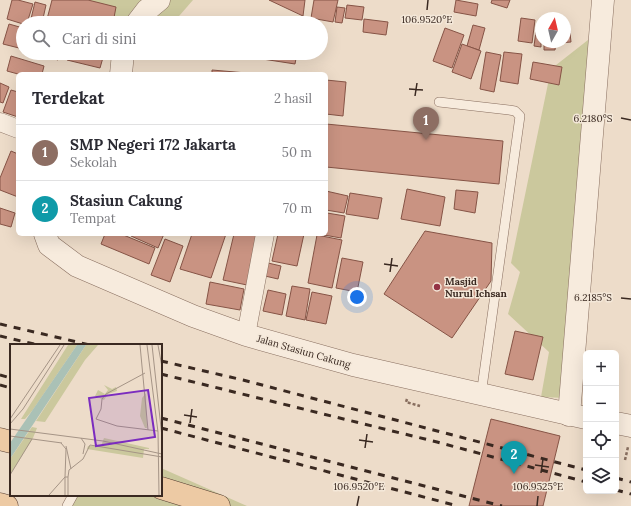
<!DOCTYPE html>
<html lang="id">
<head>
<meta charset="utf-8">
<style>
	:root { --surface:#fff; --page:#f7f7f7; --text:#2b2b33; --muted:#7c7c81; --line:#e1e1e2; --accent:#943244 }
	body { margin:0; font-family:Lora,serif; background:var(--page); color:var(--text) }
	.controls { position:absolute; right:12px; bottom:12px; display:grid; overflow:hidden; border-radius:6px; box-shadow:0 4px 16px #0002 }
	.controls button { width:36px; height:36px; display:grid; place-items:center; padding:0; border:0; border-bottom:1px solid var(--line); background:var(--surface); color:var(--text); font:20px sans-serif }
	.compass { position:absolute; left:535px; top:12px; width:36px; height:36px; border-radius:50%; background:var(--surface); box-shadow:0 4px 16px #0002; rotate:8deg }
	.you { position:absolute; left:357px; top:297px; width:14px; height:14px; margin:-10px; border:3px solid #fff; border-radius:50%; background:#1a73e8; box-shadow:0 0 0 6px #1a73e833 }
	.badge { display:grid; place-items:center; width:26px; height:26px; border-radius:50%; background:var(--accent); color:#fff; font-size:13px; font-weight:700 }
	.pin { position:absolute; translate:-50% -33px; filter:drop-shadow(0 1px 2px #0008) }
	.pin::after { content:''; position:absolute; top:21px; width:14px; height:12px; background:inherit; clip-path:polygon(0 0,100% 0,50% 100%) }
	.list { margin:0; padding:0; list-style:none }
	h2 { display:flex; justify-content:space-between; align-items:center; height:52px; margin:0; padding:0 16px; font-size:17px }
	h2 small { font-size:13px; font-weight:400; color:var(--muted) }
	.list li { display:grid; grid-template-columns:26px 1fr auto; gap:12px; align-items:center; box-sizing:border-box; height:56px; padding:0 16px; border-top:1px solid var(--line) }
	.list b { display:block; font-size:15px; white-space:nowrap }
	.list p { margin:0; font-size:13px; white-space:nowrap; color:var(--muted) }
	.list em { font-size:13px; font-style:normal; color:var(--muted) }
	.icon { flex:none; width:22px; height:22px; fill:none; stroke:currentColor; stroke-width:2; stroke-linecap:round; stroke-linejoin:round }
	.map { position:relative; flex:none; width:631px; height:506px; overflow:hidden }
	.search { position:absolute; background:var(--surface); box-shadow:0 4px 16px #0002; left:16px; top:16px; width:312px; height:44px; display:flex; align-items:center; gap:10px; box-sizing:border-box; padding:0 14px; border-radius:22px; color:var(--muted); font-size:15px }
	.panel { position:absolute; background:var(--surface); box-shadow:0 4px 16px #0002; left:16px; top:72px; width:312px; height:164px; border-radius:6px }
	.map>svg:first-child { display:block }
	.green { fill:#cbc89d }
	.building { fill:#c99382; stroke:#865446 }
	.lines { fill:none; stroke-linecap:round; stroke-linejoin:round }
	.service-casing { stroke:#886e5f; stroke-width:10 }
	.minor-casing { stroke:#886e5f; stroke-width:19 }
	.tertiary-casing { stroke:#886e5f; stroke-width:23 }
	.primary-casing { stroke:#573d32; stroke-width:23 }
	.path { stroke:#886e5f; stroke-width:2.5; stroke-dasharray:3 2; stroke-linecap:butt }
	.service { stroke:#f7ebdd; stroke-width:9 }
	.minor { stroke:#f7ebdd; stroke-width:18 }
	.tertiary { stroke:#f7ebdd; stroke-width:22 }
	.primary { stroke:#edcaa4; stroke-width:22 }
	.rail { stroke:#3a2921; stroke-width:3; stroke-dasharray:7 7; stroke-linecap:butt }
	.ticks { fill:none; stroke:#3a2921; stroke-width:1.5 }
	.poi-dot { fill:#943244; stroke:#f4e8d9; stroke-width:1.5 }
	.labels { text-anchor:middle; stroke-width:3; stroke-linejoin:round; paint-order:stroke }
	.poi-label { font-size:10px; font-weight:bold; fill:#3a2921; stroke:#f4e8d9; text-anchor:start }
	.street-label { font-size:10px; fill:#3a2921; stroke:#f4e8d9 }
	.inset-road { fill:none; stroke:#a59486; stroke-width:1 }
	.view { fill:#7b2cbf; fill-opacity:0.15; stroke:#7b2cbf; stroke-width:2 }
	.inset-edge { fill:none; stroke:#3a2921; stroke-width:2 }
	.ticks-label { font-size:10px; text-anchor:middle; fill:#3a2921; stroke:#f4e8d9; stroke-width:3; stroke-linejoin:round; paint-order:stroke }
</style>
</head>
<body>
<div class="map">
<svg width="631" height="506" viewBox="0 0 631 506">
	<rect width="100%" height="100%" fill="#eddcc9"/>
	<g class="green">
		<polygon points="89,0 193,0 173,23 126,23"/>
		<polygon points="602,29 566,398 541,397 549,352 508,314 520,272 511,263 551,69"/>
		<polygon points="161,468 247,506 67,506 73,495 161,495"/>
	</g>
	<g class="building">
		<polygon points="12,0 18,0 33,4 27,23 23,24 7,19"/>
		<polygon points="52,0 88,0 116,7 113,23 46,23"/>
		<polygon points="269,0 305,0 303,16"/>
		<polygon points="314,0 338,0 333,22 311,18"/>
		<polygon points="456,0 478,4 476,16 454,12"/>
		<polygon points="492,0 510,0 507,8 491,3"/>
		<polygon points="35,2 46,5 42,23 30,23"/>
		<polygon points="347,5 364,7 362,20 345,18"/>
		<polygon points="337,7 345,8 342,23 335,22"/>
		<polygon points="521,18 535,20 532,43 518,41"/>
		<polygon points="364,19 388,22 386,35 363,32"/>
		<polygon points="9,24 23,28 23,49 3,44"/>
		<polygon points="537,24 541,24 541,47 534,46"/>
		<polygon points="565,24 569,24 571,42 559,43 565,42"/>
		<polygon points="473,25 485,28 479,50 467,46"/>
		<polygon points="445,28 464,35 452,68 433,61"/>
		<polygon points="544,42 556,42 555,50 544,50"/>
		<polygon points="462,44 481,51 471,79 452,72"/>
		<polygon points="486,52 501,55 494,92 480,89"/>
		<polygon points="504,52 522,54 518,84 500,81"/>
		<polygon points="35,53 60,53 58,60"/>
		<polygon points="68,53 100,53 104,54 100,68 67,60"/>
		<polygon points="244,53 297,53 295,64 243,56"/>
		<polygon points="11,56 44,66 42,74 18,74 7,71"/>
		<polygon points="533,62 562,67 559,85 530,79"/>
		<polygon points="212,70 258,74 212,74"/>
		<polygon points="326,80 346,82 343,116 326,114"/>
		<polygon points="0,83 9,87 3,103 0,102"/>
		<polygon points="11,90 18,92 18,117 3,112"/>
		<polygon points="326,124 503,141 499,184 326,167"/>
		<polygon points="11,151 18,154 18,197 0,190 0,178"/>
		<polygon points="407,189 445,197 440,226 401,219"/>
		<polygon points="456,190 478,192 475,213 454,209"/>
		<polygon points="326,191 348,196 344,213 326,210"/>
		<polygon points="350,193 382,198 378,219 346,214"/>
		<polygon points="0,208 15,213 11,227 0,224"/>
		<polygon points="327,213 345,216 341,238 324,235 326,234"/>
		<polygon points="425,231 492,243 491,281 452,338 384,294"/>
		<polygon points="105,234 121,234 155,248 149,264 101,244"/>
		<polygon points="131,234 164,234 158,248 131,236"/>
		<polygon points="192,234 226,234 211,278 180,269"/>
		<polygon points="234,234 259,234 247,285 223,280"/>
		<polygon points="278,234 304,234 297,266 272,261"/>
		<polygon points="317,235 342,240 332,288 308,283"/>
		<polygon points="165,239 183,246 170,282 151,275"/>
		<polygon points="342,258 363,262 357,292 336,288"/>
		<polygon points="268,263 281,266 278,279 265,276"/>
		<polygon points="210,282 244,289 240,310 206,304"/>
		<polygon points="292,286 310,289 305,320 286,316"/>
		<polygon points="268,290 286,294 282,315 263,311"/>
		<polygon points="312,292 332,296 326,324 306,320"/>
		<polygon points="515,331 543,337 533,380 505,374"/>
		<polygon points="491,419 560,436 543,506 469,506"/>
	</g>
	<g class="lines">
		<g class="service-casing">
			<g id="service">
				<polyline points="439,102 509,110 515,111 520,116 481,395"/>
				<polyline points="67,506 73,495"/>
			</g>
		</g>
		<g class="minor-casing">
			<g id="minor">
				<polyline points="0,122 18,129"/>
				<polyline points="246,335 265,234"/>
			</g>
		</g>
		<g class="tertiary-casing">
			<g id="tertiary">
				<polyline points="137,23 147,10 159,0"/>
				<polyline points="121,74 123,53"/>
				<polyline points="45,234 49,245 77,266 193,316 246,335 353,365 586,418"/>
				<polyline points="569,415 603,0"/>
				<polyline points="616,423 631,426"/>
			</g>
		</g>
		<g class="primary-casing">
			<g id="primary">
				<polyline points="0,439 11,442"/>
				<polyline points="161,488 219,506"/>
				<polyline points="0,504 7,506"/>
			</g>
		</g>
		<g class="path">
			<polyline points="407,399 406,402 420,406"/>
			<polyline points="625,460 628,447"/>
		</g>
		<use href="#service" class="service"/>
		<use href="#minor" class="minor"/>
		<use href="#tertiary" class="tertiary"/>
		<use href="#primary" class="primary"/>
		<g class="rail">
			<polyline points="0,324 90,345"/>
			<polyline points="0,336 38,345"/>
			<polyline points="161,361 243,380 586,470"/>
			<polyline points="161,374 437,442 586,482"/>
			<polyline points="0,375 11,378"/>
			<polyline points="0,385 11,388"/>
			<polyline points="161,418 502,506"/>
			<polyline points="161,428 458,506"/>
			<polyline points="616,478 631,482"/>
			<polyline points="616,490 631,494"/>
		</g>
	</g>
	<path class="ticks" d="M427,10L428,0M409,89L423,90M415,96L417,83M621,118L631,120M384,264L398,266M390,272L392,258M621,298L631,299M184,415L197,417M190,423L192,409M359,440L373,442M365,448L367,434M535,465L549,467M541,473L543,459M357,506L359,496M537,506L538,496"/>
	<circle class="poi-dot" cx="437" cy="287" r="4"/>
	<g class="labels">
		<g class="poi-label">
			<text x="445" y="285">Masjid<tspan x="445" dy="12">Nurul Ichsan</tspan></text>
		</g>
		<g class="street-label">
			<text transform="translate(304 351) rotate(16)" y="4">Jalan Stasiun Cakung</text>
		</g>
	</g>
	<g transform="translate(10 344)">
		<rect width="152" height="152" fill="#eddcc9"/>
		<path d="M58,1H67L22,67L15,75H11ZM76,1H88L75,16L35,78L26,77ZM94,41L102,45L106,43L107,47L98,50L94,56L85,52L88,46L95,50L98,46ZM136,49L137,84H135L130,72L132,54ZM22,83L27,84L23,94L0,131V115ZM94,94L139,104V105H134L133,114L77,105L78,102H91Z" fill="#cbc89d"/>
		<path d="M67,1H76L0,115V99Z" fill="#aac1b6"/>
		<path class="inset-road" d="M130,1L138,86M137,1L148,88L149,151M142,1L152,93M148,1L152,23M135,29L96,50L92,55L91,65L86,75L107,82L148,87M0,75L50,1M0,80L13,65L54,1M0,85L93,97L152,110M0,92L52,99M71,94L75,100L73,110M51,99L56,105L55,133H58L59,126L73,115L80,101L152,113M56,102L61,125M0,131L22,95M55,133V151M58,133V151M39,151L55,133"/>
		<path class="view" d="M138,46L145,93L86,102L79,54Z"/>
		<rect width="152" height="152" class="inset-edge"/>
	</g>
	<g class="ticks-label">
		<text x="427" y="23">106.9520°E</text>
		<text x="593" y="122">6.2180°S</text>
		<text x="593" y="301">6.2185°S</text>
		<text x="359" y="490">106.9520°E</text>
		<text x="538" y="490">106.9525°E</text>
	</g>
</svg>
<div class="controls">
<button>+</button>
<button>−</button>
<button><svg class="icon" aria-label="locate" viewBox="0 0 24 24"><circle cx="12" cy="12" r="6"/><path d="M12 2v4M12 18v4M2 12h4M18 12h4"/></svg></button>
<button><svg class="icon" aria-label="layers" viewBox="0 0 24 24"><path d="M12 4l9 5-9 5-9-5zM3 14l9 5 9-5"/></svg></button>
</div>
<svg class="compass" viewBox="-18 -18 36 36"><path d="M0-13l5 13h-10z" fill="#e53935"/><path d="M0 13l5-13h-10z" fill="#7c7c81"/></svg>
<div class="you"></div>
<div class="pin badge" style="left:426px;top:140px;background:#8d6e63">1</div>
<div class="pin badge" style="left:514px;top:474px;background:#0f9aa8">2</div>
<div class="search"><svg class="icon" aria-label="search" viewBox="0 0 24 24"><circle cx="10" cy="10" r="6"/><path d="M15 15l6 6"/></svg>Cari di sini</div>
<section class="panel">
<h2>Terdekat<small>2 hasil</small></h2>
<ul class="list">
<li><span class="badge" style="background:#8d6e63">1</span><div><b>SMP Negeri 172 Jakarta</b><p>Sekolah</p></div><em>50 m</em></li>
<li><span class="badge" style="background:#0f9aa8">2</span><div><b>Stasiun Cakung</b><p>Tempat</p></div><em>70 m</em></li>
</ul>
</section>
</div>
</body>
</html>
